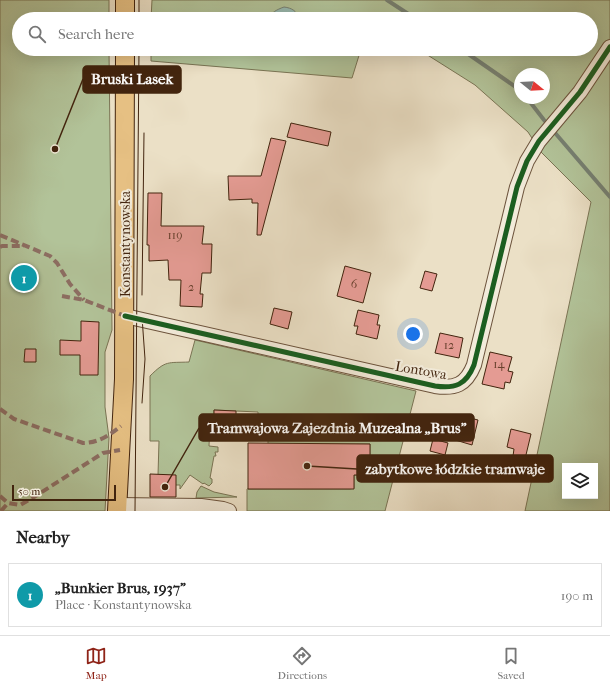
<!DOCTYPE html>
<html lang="en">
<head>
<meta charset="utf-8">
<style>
	:root { --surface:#fff; --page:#f2f2f2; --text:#222; --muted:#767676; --line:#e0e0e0; --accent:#8f2418 }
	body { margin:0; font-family:"IM FELL French Canon",serif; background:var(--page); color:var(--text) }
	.controls { position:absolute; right:12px; bottom:12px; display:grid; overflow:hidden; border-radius:0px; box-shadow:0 4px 16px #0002 }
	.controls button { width:36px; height:36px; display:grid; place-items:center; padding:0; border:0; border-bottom:1px solid var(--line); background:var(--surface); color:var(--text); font:20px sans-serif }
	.compass { position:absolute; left:514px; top:68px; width:36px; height:36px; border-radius:50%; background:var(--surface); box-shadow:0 4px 16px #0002; rotate:108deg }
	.scale { position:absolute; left:12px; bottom:10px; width:104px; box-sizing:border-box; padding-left:4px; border:2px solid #42240e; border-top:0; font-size:11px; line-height:14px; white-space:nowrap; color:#42240e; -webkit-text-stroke:3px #f2ebda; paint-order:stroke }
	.you { position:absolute; left:413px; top:334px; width:14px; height:14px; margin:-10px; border:3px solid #fff; border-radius:50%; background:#1a73e8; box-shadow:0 0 0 6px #1a73e833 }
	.badge { display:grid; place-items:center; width:26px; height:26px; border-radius:50%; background:var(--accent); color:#fff; font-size:13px; font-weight:700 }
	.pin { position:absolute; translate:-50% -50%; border:2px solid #fff; box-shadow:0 1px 4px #0006 }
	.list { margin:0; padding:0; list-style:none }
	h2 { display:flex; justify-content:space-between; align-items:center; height:52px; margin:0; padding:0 16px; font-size:17px }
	h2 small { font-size:13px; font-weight:400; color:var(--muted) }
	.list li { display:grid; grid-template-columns:26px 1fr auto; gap:12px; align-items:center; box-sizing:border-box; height:64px; margin:0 8px 8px; padding:0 8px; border:1px solid var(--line); border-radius:0px }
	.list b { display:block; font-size:15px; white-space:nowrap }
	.list p { margin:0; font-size:13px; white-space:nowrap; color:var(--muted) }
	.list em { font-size:13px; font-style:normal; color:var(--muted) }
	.icon { flex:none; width:22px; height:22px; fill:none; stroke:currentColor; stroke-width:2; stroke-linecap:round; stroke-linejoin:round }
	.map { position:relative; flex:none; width:610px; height:511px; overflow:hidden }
	.search { position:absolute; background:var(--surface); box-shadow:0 4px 16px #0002; left:12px; right:12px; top:12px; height:44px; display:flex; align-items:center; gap:10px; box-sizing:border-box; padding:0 14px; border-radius:22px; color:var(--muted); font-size:15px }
	.sheet { height:124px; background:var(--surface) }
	nav { display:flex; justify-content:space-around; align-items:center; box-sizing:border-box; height:56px; border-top:1px solid var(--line); background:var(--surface); font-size:11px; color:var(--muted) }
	nav a { display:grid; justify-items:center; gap:2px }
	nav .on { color:var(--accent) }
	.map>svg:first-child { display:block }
	.green { fill:#b2c399; stroke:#7a7454; fill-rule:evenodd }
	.water { fill:#98bdb5; stroke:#768072 }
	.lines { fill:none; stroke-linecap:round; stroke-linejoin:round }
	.stream { stroke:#768072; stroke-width:4 }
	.building { fill:#e49b93; stroke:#42240e }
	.minor-casing { stroke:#6c533c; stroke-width:16 }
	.major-casing { stroke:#42240e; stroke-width:20 }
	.minor { stroke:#f2ebda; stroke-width:14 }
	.major { stroke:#e6c083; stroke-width:18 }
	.tram { stroke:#42240e; stroke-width:1 }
	.quiet { stroke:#8d6e63; stroke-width:4; stroke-dasharray:8 4; stroke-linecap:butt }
	.cycleway-casing { stroke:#f2ebda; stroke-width:8 }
	.cycleway { stroke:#1b5e20; stroke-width:5 }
	.labels { text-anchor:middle; stroke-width:4; stroke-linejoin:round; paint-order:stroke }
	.number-label { font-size:12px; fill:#6a422f }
	.street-label { font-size:14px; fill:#42240e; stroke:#f2ebda }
	.leader { fill:none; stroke:#42240e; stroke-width:1.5 }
	.callout-dot { fill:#42240e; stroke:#f2ebda; stroke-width:1.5 }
	.callout { fill:#42240e; stroke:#42240e; stroke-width:1.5 }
	.callout-label { font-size:15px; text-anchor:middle; font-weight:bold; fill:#fff }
</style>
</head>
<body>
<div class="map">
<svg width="610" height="511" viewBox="0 0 610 511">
	<rect width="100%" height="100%" fill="#ebe0c6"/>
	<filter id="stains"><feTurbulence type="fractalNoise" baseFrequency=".005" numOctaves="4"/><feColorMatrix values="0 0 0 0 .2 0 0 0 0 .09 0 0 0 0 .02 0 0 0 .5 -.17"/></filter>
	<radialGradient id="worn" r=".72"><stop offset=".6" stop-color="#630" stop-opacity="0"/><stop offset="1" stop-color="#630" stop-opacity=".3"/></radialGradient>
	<g class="green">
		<polygon points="0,0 109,0 109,19 19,19 19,49 109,49 112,330 105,352 105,407 109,438 105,511 0,511"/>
		<path d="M152,0H610V511H525L591,202L541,152L528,132L475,85L418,49H591V19H151ZM520,74H544V98H520ZM565,466H595V496H565Z"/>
		<polygon points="151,49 361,49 352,78 151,61"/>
		<path d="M195,340L416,391L385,511H247V489H350L354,488V475H370V444H268V435L263,437V433H242V428L261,423L262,418L258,417V412L214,410V423H210L209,446L218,447V452H215L216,456H214L210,478L212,479V483L209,486L204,483L203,484L190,475L180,489V485H176L158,475L159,441H150V376C166,360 168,363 189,362Z"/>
		<polygon points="201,486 214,492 237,497 196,498 197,492"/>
	</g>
	<path class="water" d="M284,7C292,8 297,11 299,19H268C272,12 276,10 284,7Z"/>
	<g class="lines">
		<g class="stream">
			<polyline points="387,0 416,19"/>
			<polyline points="461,49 520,90"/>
			<polyline points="527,98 544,120 610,197"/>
		</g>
	</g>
	<g class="building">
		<polygon points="291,123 331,132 328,146 287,137"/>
		<polygon points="271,138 286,141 261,235 257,235 258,203 252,203 252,199 229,200 228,176 261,176"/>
		<polygon points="148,193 162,193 161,226 204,226 202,244 212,244 211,273 202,273 200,294 203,294 202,307 180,306 181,280 169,280 168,260 149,261 149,245 147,245"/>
		<polygon points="345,266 371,273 363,303 337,296"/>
		<polygon points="425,271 437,274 432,291 420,288"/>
		<polygon points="274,308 292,312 288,329 270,324"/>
		<polygon points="358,310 379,315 377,325 380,325 377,339 356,334 358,326 354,326"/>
		<polygon points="81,321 99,322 98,375 80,375 80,355 60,355 60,340 81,341"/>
		<polygon points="440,333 463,338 459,358 435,353"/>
		<polygon points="25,349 36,349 36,362 24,362"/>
		<polygon points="490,352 512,357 508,371 513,372 510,383 505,382 504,389 482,384"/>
		<polygon points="214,410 236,411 236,424 214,423"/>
		<polygon points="458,415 478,420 472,445 452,439"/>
		<polygon points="511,429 531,434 525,459 513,456 514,449 507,447"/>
		<polygon points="433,439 448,443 445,455 430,451"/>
		<polygon points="248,443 370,444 370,475 354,475 354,489 248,489"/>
		<polygon points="150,474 176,475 176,497 150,497"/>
	</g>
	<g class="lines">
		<g class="minor-casing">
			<g id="minor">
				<path d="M125,316L435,386C455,389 466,385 474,365L517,187L527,161L539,141L580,92L610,47"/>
				<polyline points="117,505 201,506 223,509 229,511"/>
			</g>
		</g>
		<g class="major-casing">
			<g id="major">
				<polyline points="125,19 125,0"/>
				<polyline points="117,511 124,379 125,49"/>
			</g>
		</g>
		<use href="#minor" class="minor"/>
		<use href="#major" class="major"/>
		<g class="tram">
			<polyline points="139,19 139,0"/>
			<polyline points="142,295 144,133"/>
			<polyline points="142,403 145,359 142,317"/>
			<polyline points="135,511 139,49"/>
		</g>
		<g class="quiet">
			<polyline points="0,235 50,256 57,263 70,284 84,300"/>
			<polyline points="0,247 2,246 24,246"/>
			<polyline points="62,296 84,300 125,316"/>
			<path d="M0,409L14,419L83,443C98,443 110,435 121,426"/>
			<polyline points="0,496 8,503 20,505 34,497 103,453 120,450"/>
			<polyline points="1,511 8,503"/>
		</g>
		<g class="cycleway-casing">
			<path id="cycleway" d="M125,316L435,386C455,389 466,385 474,365L517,187L527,161L539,141L580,92L610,47"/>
		</g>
		<use href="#cycleway" class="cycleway"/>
	</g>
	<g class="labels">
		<g class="number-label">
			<text x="175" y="239">119</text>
			<text x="354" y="288">6</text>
			<text x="191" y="291">2</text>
			<text x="449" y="349">12</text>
			<text x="499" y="368">14</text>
		</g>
		<g class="street-label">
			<text transform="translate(125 244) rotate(-90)" y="5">Konstantynowska</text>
			<text transform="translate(421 370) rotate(10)" y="5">Lontowa</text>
		</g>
	</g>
	<path class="leader" d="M55 149L83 79M165 487L199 428M307 466L357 469"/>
	<g class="callout-dot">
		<circle cx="55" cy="149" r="4"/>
		<circle cx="165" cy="487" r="4"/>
		<circle cx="307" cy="466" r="4"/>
	</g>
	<g class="callout">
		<rect x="83" y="66" width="98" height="27" rx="4"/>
		<rect x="199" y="414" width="275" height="27" rx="4"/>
		<rect x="357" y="455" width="196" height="27" rx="4"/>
	</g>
	<g class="callout-label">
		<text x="132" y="84">Bruski Lasek</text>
		<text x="337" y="433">Tramwajowa Zajezdnia Muzealna „Brus”</text>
		<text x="455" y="474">zabytkowe łódzkie tramwaje</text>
	</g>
	<rect width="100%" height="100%" filter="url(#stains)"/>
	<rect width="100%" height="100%" fill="url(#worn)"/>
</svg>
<div class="controls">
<button><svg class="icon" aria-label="layers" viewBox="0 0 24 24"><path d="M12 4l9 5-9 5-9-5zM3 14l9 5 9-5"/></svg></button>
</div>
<svg class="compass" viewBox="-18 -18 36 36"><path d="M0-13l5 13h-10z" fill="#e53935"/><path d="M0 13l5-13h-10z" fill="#767676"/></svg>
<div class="scale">50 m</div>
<div class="you"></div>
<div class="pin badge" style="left:24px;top:278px;background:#0f9aa8">1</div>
<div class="search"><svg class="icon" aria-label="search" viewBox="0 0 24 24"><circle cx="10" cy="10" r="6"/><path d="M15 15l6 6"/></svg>Search here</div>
</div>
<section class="sheet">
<h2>Nearby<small></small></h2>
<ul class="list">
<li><span class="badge" style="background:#0f9aa8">1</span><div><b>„Bunkier Brus, 1937”</b><p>Place · Konstantynowska</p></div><em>190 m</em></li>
</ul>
</section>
<nav>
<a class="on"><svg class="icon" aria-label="map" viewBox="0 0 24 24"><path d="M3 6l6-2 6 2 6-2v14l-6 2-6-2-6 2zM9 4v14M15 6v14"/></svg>Map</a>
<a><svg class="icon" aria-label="directions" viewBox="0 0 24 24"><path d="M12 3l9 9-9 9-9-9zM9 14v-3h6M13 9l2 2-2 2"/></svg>Directions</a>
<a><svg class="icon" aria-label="saved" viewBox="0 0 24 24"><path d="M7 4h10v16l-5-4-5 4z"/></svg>Saved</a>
</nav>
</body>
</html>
